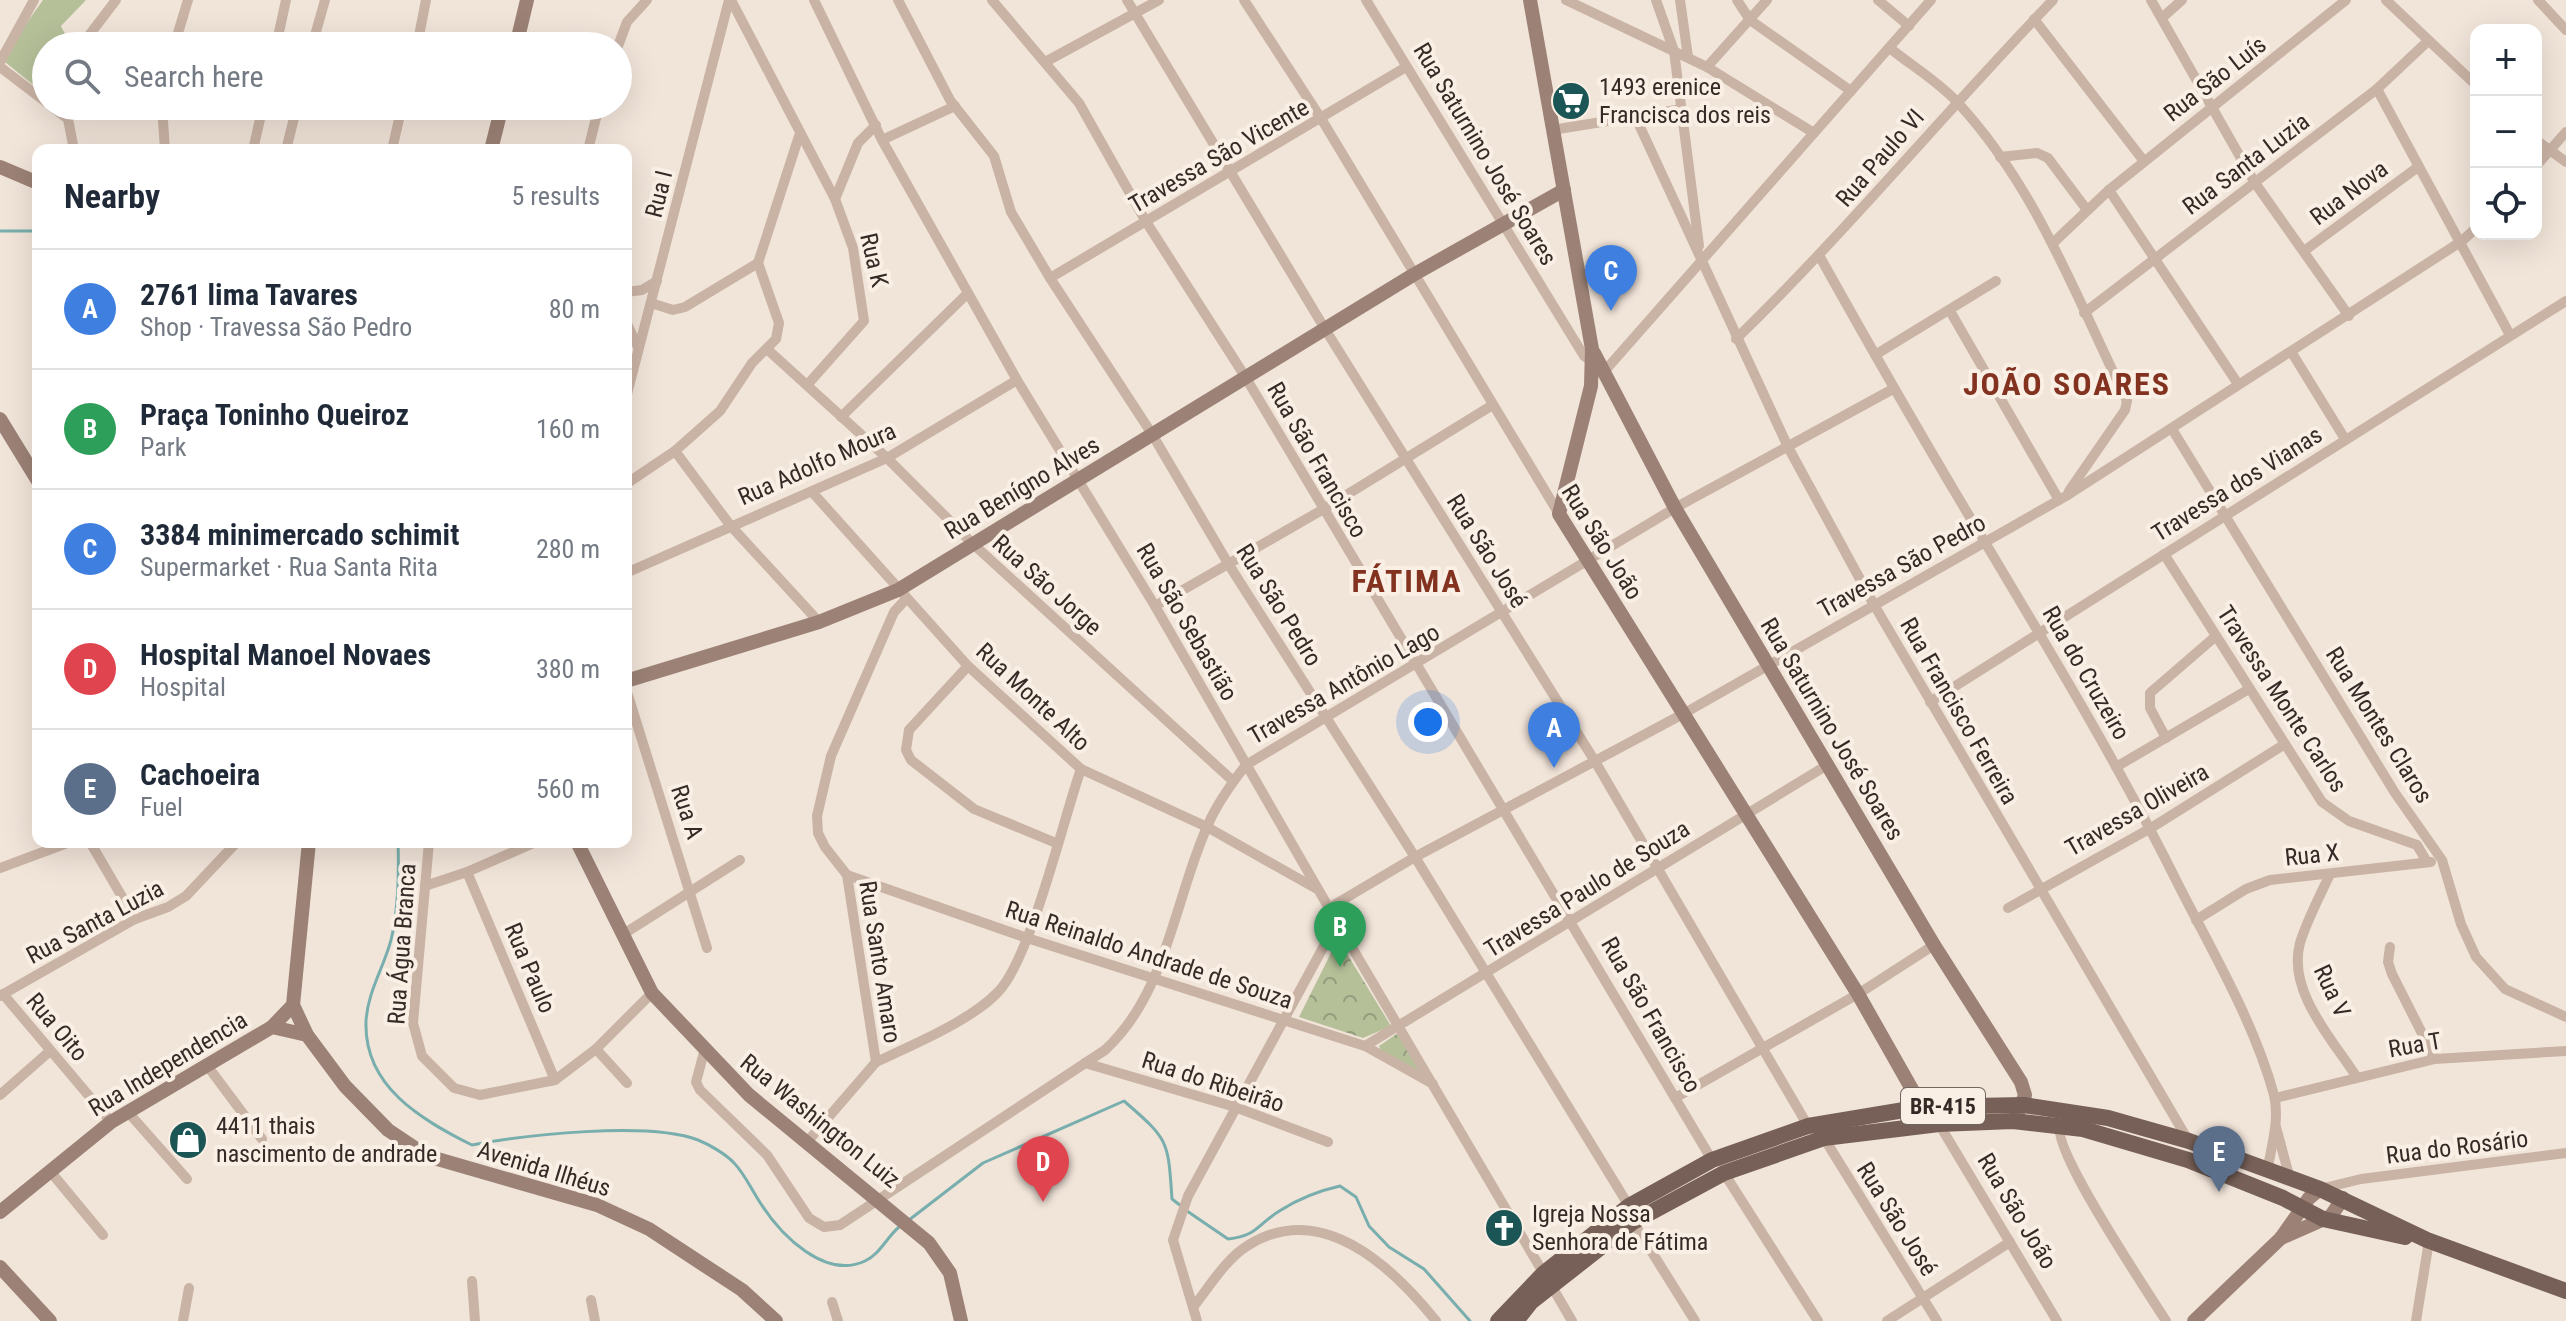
<!DOCTYPE html>
<html lang="en">
<head>
<meta charset="utf-8">
<style>
	:root { --surface:#fff; --page:#f6f6f7; --text:#1f2937; --muted:#747a83; --line:#e0e1e3; --accent:#7c3aed }
	body { margin:0; font-family:"Roboto Condensed",sans-serif; background:var(--page); color:var(--text) }
	.controls { position:absolute; right:24px; top:24px; display:grid; overflow:hidden; border-radius:16px; box-shadow:0 8px 32px #0002 }
	.controls button { width:72px; height:72px; display:grid; place-items:center; padding:0; border:0; border-bottom:2px solid var(--line); background:var(--surface); color:var(--text); font:40px sans-serif }
	.you { position:absolute; left:1428px; top:722px; width:28px; height:28px; margin:-20px; border:6px solid #fff; border-radius:50%; background:#1a73e8; box-shadow:0 0 0 12px #1a73e833 }
	.badge { display:grid; place-items:center; width:52px; height:52px; border-radius:50%; background:var(--accent); color:#fff; font-size:26px; font-weight:700 }
	.pin { position:absolute; translate:-50% -66px; filter:drop-shadow(0 2px 4px #0008) }
	.pin::after { content:''; position:absolute; top:42px; width:28px; height:24px; background:inherit; clip-path:polygon(0 0,100% 0,50% 100%) }
	.list { margin:0; padding:0; list-style:none }
	h2 { display:flex; justify-content:space-between; align-items:center; height:104px; margin:0; padding:0 32px; font-size:34px }
	h2 small { font-size:26px; font-weight:400; color:var(--muted) }
	.list li { display:grid; grid-template-columns:52px 1fr auto; gap:24px; align-items:center; box-sizing:border-box; height:120px; padding:0 32px; border-top:2px solid var(--line) }
	.list b { display:block; font-size:30px; white-space:nowrap }
	.list p { margin:0; font-size:26px; white-space:nowrap; color:var(--muted) }
	.list em { font-size:26px; font-style:normal; color:var(--muted) }
	.icon { flex:none; width:44px; height:44px; fill:none; stroke:currentColor; stroke-width:2; stroke-linecap:round; stroke-linejoin:round }
	.map { position:relative; flex:none; width:2566px; height:1321px; overflow:hidden }
	.search { position:absolute; background:var(--surface); box-shadow:0 8px 32px #0002; left:32px; top:32px; width:600px; height:88px; display:flex; align-items:center; gap:20px; box-sizing:border-box; padding:0 28px; border-radius:44px; color:var(--muted); font-size:30px }
	.panel { position:absolute; background:var(--surface); box-shadow:0 8px 32px #0002; left:32px; top:144px; width:600px; height:704px; border-radius:16px }
	.map>svg:first-child { display:block }
	.park { fill:url(#park-crowns) }
	.garden { fill:#b5c099 }
	.lines { fill:none; stroke-linecap:round; stroke-linejoin:round }
	.stream { stroke:#78aead; stroke-width:3 }
	.street { stroke:#c9b3a5; stroke-width:10 }
	.secondary { stroke:#9c8276; stroke-width:14 }
	.primary { stroke:#776057; stroke-width:16 }
	.labels { text-anchor:middle; stroke-width:8; stroke-linejoin:round; paint-order:stroke }
	.shield { fill:#f9efe5; stroke:#70655f; stroke-width:2 }
	.shield-label { font-size:22px; font-weight:bold; fill:#352a26 }
	.street-label { font-size:24px; fill:#352a26; stroke:#f9efe5 }
	.poi-label { font-size:24px; fill:#352a26; stroke:#f9efe5; text-anchor:start }
	.district-label { font-size:32px; font-weight:bold; letter-spacing:2px; fill:#833220; stroke:#f9efe5 }
</style>
</head>
<body>
<div class="map">
<svg width="2566" height="1321" viewBox="0 0 2566 1321">
	<defs>
		<pattern id="park-crowns" width="20" height="18" patternUnits="userSpaceOnUse" patternTransform="scale(2)"><rect width="20" height="18" fill="#b5c099"/><path d="M2 6a3 3 0 1 1 6 0M12 15a3 3 0 1 1 6 0" fill="none" stroke="#949c7d"/></pattern>
	</defs>
	<rect width="100%" height="100%" fill="#f1e4d9"/>
	<g class="park">
		<polygon points="1338,939 1391,1026 1363,1038 1299,1017"/>
		<polygon points="1398,1033 1424,1075 1381,1051 1379,1046"/>
	</g>
	<polygon class="garden" points="43,0 86,0 61,26 67,38 63,46 46,46 46,88 41,91 5,62 14,41"/>
	<g class="lines">
		<g class="stream">
			<polyline points="0,231 38,231"/>
			<path d="M398,842C399,872 398,911 391,940C384,967 367,993 366,1022C364,1087 422,1120 472,1145C525,1135 648,1121 698,1140C708,1144 726,1154 734,1163C745,1174 752,1191 761,1204C781,1235 825,1280 865,1261C880,1254 887,1237 899,1227"/>
			<path d="M1187,1211L1228,1239C1258,1236 1257,1224 1281,1210C1300,1198 1318,1191 1340,1186L1356,1197L1369,1226L1389,1247L1424,1269L1470,1321"/>
			<path d="M909,1220L983,1163L1124,1101C1169,1140 1168,1140 1172,1199L1181,1206"/>
		</g>
		<g class="street">
			<polyline points="731,0 835,199 853,248 864,321 808,384"/>
			<polyline points="814,0 882,140 1017,380 1155,606 1337,922 1188,1196 1173,1240 1197,1321"/>
			<polyline points="898,0 950,100 994,156 1011,212 1050,278 1152,434 1229,565 1415,857 1629,1206"/>
			<polyline points="992,0 1079,103 1145,220 1246,378 1712,1160"/>
			<polyline points="1127,0 1325,329 1596,763 1808,1126"/>
			<polyline points="1244,0 1322,120 1559,514"/>
			<polyline points="1366,0 1584,356 1594,363"/>
			<polyline points="1566,0 1707,67 1814,133"/>
			<polyline points="1656,0 1674,51 1699,246"/>
			<polyline points="1680,0 1688,57"/>
			<polyline points="1737,0 1750,20 1851,91"/>
			<polyline points="1878,0 1909,26"/>
			<polyline points="2151,0 2255,183 2349,316"/>
			<polyline points="2386,0 2476,85"/>
			<polyline points="2538,0 2566,30"/>
			<polyline points="2163,17 2182,0"/>
			<polyline points="2034,19 2143,160"/>
			<polyline points="85,46 87,38 116,0"/>
			<polyline points="174,46 188,0"/>
			<polyline points="276,46 286,0"/>
			<polyline points="312,46 325,0"/>
			<polyline points="417,46 426,0"/>
			<polyline points="618,46 627,22 647,0"/>
			<path d="M1891,49C1912,66 1939,82 1958,103C2036,187 2077,299 2127,401L2125,410L2069,491"/>
			<polyline points="1047,61 1159,0"/>
			<polyline points="0,62 34,0"/>
			<polyline points="0,67 46,102"/>
			<polyline points="1707,67 1767,0"/>
			<polyline points="2377,89 2510,335"/>
			<polyline points="51,106 68,119"/>
			<polyline points="71,106 68,119 74,150"/>
			<polyline points="162,106 165,150"/>
			<polyline points="1635,116 1788,447 1873,603 2188,1140"/>
			<polyline points="1552,130 1682,109"/>
			<polyline points="882,140 955,106"/>
			<polyline points="2536,140 2566,162"/>
			<polyline points="253,150 263,106"/>
			<polyline points="286,150 297,106"/>
			<polyline points="392,150 402,106"/>
			<polyline points="588,150 599,106"/>
			<polyline points="2000,157 2037,153 2048,158 2087,210"/>
			<polyline points="2536,166 2566,132"/>
			<polyline points="835,199 858,143 876,125"/>
			<polyline points="2053,243 2109,190"/>
			<polyline points="2304,251 2418,167"/>
			<path d="M1820,257C1873,352 1927,446 1983,539C2051,653 2120,767 2179,886C2213,953 2254,1022 2274,1095C2280,1120 2271,1148 2267,1172"/>
			<polyline points="1050,278 1406,67"/>
			<polyline points="626,292 642,290 657,281"/>
			<polyline points="651,303 673,310 685,307 758,263 799,136"/>
			<polyline points="1950,311 2059,500"/>
			<polyline points="2084,313 2377,89 2428,41"/>
			<polyline points="626,322 637,345"/>
			<path d="M1736,339C1847,231 1945,112 2053,0"/>
			<polyline points="768,350 887,458 972,543 1233,781"/>
			<polyline points="2292,353 2345,439"/>
			<polyline points="1875,355 1996,281"/>
			<polyline points="1602,374 1931,0"/>
			<polyline points="2238,384 2109,190 2346,0"/>
			<polyline points="626,398 729,0"/>
			<polyline points="841,417 968,293"/>
			<polyline points="2172,429 2395,793 2442,860 2461,924 2476,957 2505,989 2566,1017"/>
			<polyline points="675,451 730,525 819,622"/>
			<polyline points="626,484 675,451 720,411 752,363 776,339 779,323 758,263"/>
			<polyline points="813,493 968,666 1081,769 1207,827 1317,889"/>
			<polyline points="2164,554 2322,802 2349,821 2417,845 2427,862"/>
			<polyline points="626,573 887,458 1017,380"/>
			<polyline points="1155,606 1322,510 1491,406"/>
			<polyline points="968,666 909,730 906,750 911,760 974,809 1056,843"/>
			<polyline points="626,689 707,948"/>
			<polyline points="1930,702 2566,301"/>
			<polyline points="2166,738 2150,708 2150,693 2216,636"/>
			<polyline points="2116,767 2249,689"/>
			<polyline points="90,842 135,919"/>
			<polyline points="429,842 413,1023 422,1056 454,1088 480,1095 555,1080 596,1049 652,993"/>
			<polyline points="0,868 70,842"/>
			<polyline points="467,872 555,1080"/>
			<path d="M2330,874C2320,896 2307,920 2300,943C2287,991 2332,1039 2356,1076"/>
			<polyline points="847,875 1027,938 1365,1046 1433,1084"/>
			<polyline points="425,886 467,872 536,842"/>
			<polyline points="1329,908 1415,857 1683,714 2066,496 2462,241 2476,228"/>
			<polyline points="2008,908 2151,828 2285,744"/>
			<polyline points="2196,920 2246,889 2270,880 2431,862"/>
			<polyline points="1337,922 1541,1269"/>
			<polyline points="622,935 740,860"/>
			<polyline points="2390,947 2388,962 2392,974 2435,1059"/>
			<polyline points="3,994 111,1122"/>
			<polyline points="0,996 135,919 168,907 186,896 237,842"/>
			<polyline points="1365,1046 1829,764"/>
			<polyline points="596,1049 627,1083"/>
			<path d="M704,1052L696,1082L700,1090L767,1155L809,1218L824,1227L840,1225L1105,1050C1167,993 1174,901 1207,827C1216,805 1231,784 1246,765L1675,508L1893,389"/>
			<path d="M876,1062C911,1046 972,1020 998,992C1031,958 1063,820 1081,769"/>
			<polyline points="1085,1063 1235,1107 1328,1142"/>
			<polyline points="206,1064 262,1139"/>
			<polyline points="0,1095 50,1051"/>
			<polyline points="1675,1098 1858,994 1934,945"/>
			<polyline points="2275,1098 2435,1059 2566,1051"/>
			<polyline points="127,1111 187,1179"/>
			<polyline points="1939,1124 2057,1321"/>
			<path d="M2060,1124C2050,1148 2148,1292 2166,1321"/>
			<polyline points="2276,1127 2290,1179"/>
			<polyline points="1824,1138 1937,1321"/>
			<polyline points="807,1142 876,1062 847,875 825,847 818,833 817,816 831,756 894,612 906,599"/>
			<polyline points="50,1171 103,1235"/>
			<polyline points="1724,1173 1818,1321"/>
			<polyline points="2320,1189 2361,1179 2566,1153"/>
			<polyline points="1633,1222 1695,1321"/>
			<polyline points="472,1281 475,1321"/>
			<polyline points="1554,1290 1572,1321"/>
			<polyline points="591,1300 595,1321"/>
			<polyline points="832,1302 838,1321"/>
			<path d="M1194,1306C1210,1286 1225,1260 1247,1246C1320,1199 1391,1265 1436,1321"/>
			<polyline points="183,1321 189,1288"/>
			<polyline points="1887,1321 2010,1242"/>
			<polyline points="2416,1321 2429,1241"/>
		</g>
		<g class="secondary">
			<polyline points="1530,0 1592,349 1591,386 1559,514 1858,994 1922,1107"/>
			<polyline points="516,46 527,0"/>
			<polyline points="491,150 502,106"/>
			<polyline points="0,167 38,183"/>
			<polyline points="1594,353 1675,508 1934,945 2021,1082 2025,1095 2018,1113"/>
			<polyline points="0,419 38,481"/>
			<polyline points="626,681 819,622 898,590 1413,275 1564,190"/>
			<polyline points="577,842 652,993 749,1095 929,1243 950,1273 961,1321"/>
			<polyline points="293,1005 307,1035"/>
			<polyline points="272,1027 307,1035 345,1086 388,1130 427,1156 597,1205 649,1229 742,1290 776,1321"/>
			<polyline points="0,1212 111,1122 272,1027 293,1005 309,842"/>
			<polyline points="2281,1238 2331,1216 2343,1198"/>
			<polyline points="0,1267 50,1321"/>
			<polyline points="2194,1321 2281,1238 2309,1198 2320,1189"/>
		</g>
		<g class="primary">
			<polyline points="1498,1321 1544,1273 1629,1206 1712,1160 1808,1126 1922,1107 2024,1105 2108,1118 2189,1141 2320,1189 2427,1240 2566,1291"/>
			<polyline points="1516,1321 1531,1302 1633,1222 1724,1173 1824,1138 1939,1124 2013,1121 2083,1129 2188,1160 2283,1198 2323,1219 2405,1237"/>
		</g>
	</g>
	<defs>
		<g id="supermarket-disc" transform="scale(2)"><circle r="9.5" fill="#1c5556" stroke="#f9efe5"/><path d="M-6-5.5h2.5l.6 2H6L4.5 2H-2.5L-4.4-4H-6ZM-1.5 3.2a1.3 1.3 0 1 0 .1 0ZM3 3.2a1.3 1.3 0 1 0 .1 0Z" fill="#fff"/></g>
		<g id="shop-disc" transform="scale(2)"><circle r="9.5" fill="#1c5556" stroke="#f9efe5"/><path d="M-5-2.5h2.3a2.7 3.5 0 0 1 5.4 0H5L5.5 6h-11ZM-1.5-2.5h3a1.5 2.3 0 0 0-3 0Z" fill="#fff"/></g>
		<g id="church-disc" transform="scale(2)"><circle r="9.5" fill="#1c5556" stroke="#f9efe5"/><path d="M-1.2-6h2.4v3.5h3.3v2.4h-3.3V6h-2.4V-.1h-3.3v-2.4h3.3Z" fill="#fff"/></g>
	</defs>
	<g fill-rule="evenodd">
		<use href="#supermarket-disc" x="1571" y="101"/>
		<use href="#shop-disc" x="188" y="1140"/>
		<use href="#church-disc" x="1504" y="1228"/>
	</g>
	<g class="labels">
		<rect class="shield" x="1901" y="1088" width="84" height="36" rx="6"/>
		<g class="shield-label">
			<text x="1943" y="1114">BR-415</text>
		</g>
		<g class="street-label">
			<text transform="translate(2215 79) rotate(-38)" y="8">Rua São Luís</text>
			<text transform="translate(1485 154) rotate(59)" y="8">Rua Saturnino José Soares</text>
			<text transform="translate(1219 156) rotate(-30)" y="8">Travessa São Vicente</text>
			<text transform="translate(1880 158) rotate(-49)" y="8">Rua Paulo VI</text>
			<text transform="translate(2246 164) rotate(-37)" y="8">Rua Santa Luzia</text>
			<text transform="translate(2349 193) rotate(-37)" y="8">Rua Nova</text>
			<text transform="translate(659 194) rotate(-76)" y="8">Rua I</text>
			<text transform="translate(874 260) rotate(77)" y="8">Rua K</text>
			<text transform="translate(1317 460) rotate(60)" y="8">Rua São Francisco</text>
			<text transform="translate(817 464) rotate(-24)" y="8">Rua Adolfo Moura</text>
			<text transform="translate(2237 484) rotate(-32)" y="8">Travessa dos Vianas</text>
			<text transform="translate(1022 488) rotate(-31)" y="8">Rua Benígno Alves</text>
			<text transform="translate(1602 542) rotate(58)" y="8">Rua São João</text>
			<text transform="translate(1487 551) rotate(58)" y="8">Rua São José</text>
			<text transform="translate(1902 566) rotate(-29)" y="8">Travessa São Pedro</text>
			<text transform="translate(1047 585) rotate(42)" y="8">Rua São Jorge</text>
			<text transform="translate(1279 605) rotate(58)" y="8">Rua São Pedro</text>
			<text transform="translate(1187 622) rotate(60)" y="8">Rua São Sebastião</text>
			<text transform="translate(2086 673) rotate(60)" y="8">Rua do Cruzeiro</text>
			<text transform="translate(1344 684) rotate(-30)" y="8">Travessa Antônio Lago</text>
			<text transform="translate(1033 697) rotate(43)" y="8">Rua Monte Alto</text>
			<text transform="translate(2282 699) rotate(57)" y="8">Travessa Monte Carlos</text>
			<text transform="translate(1959 711) rotate(60)" y="8">Rua Francisco Ferreira</text>
			<text transform="translate(2379 725) rotate(58)" y="8">Rua Montes Claros</text>
			<text transform="translate(1832 729) rotate(59)" y="8">Rua Saturnino José Soares</text>
			<text transform="translate(2137 810) rotate(-30)" y="8">Travessa Oliveira</text>
			<text transform="translate(687 812) rotate(72)" y="8">Rua A</text>
			<text transform="translate(2312 855) rotate(-6)" y="8">Rua X</text>
			<text transform="translate(1587 889) rotate(-32)" y="8">Travessa Paulo de Souza</text>
			<text transform="translate(95 922) rotate(-28)" y="8">Rua Santa Luzia</text>
			<text transform="translate(402 944) rotate(-86)" y="8">Rua Água Branca</text>
			<text transform="translate(1149 955) rotate(18)" y="8">Rua Reinaldo Andrade de Souza</text>
			<text transform="translate(880 962) rotate(81)" y="8">Rua Santo Amaro</text>
			<text transform="translate(530 968) rotate(67)" y="8">Rua Paulo</text>
			<text transform="translate(2332 991) rotate(65)" y="8">Rua V</text>
			<text transform="translate(1651 1015) rotate(60)" y="8">Rua São Francisco</text>
			<text transform="translate(57 1027) rotate(50)" y="8">Rua Oito</text>
			<text transform="translate(2415 1045) rotate(-10)" y="8">Rua T</text>
			<text transform="translate(168 1064) rotate(-31)" y="8">Rua Independencia</text>
			<text transform="translate(1213 1082) rotate(18)" y="8">Rua do Ribeirão</text>
			<text transform="translate(820 1121) rotate(39)" y="8">Rua Washington Luiz</text>
			<text transform="translate(2457 1147) rotate(-7)" y="8">Rua do Rosário</text>
			<text transform="translate(544 1169) rotate(17)" y="8">Avenida Ilhéus</text>
			<text transform="translate(2017 1211) rotate(59)" y="8">Rua São João</text>
			<text transform="translate(1897 1219) rotate(58)" y="8">Rua São José</text>
		</g>
		<g class="poi-label">
			<text x="1599" y="95">1493 erenice<tspan x="1599" dy="28">Francisca dos reis</tspan></text>
			<text x="216" y="1134">4411 thais<tspan x="216" dy="28">nascimento de andrade</tspan></text>
			<text x="1532" y="1222">Igreja Nossa<tspan x="1532" dy="28">Senhora de Fátima</tspan></text>
		</g>
		<g class="district-label">
			<text x="2067" y="395">JOÃO SOARES</text>
			<text x="1407" y="592">FÁTIMA</text>
		</g>
	</g>
</svg>
<div class="controls">
<button>+</button>
<button>−</button>
<button><svg class="icon" aria-label="locate" viewBox="0 0 24 24"><circle cx="12" cy="12" r="6"/><path d="M12 2v4M12 18v4M2 12h4M18 12h4"/></svg></button>
</div>
<div class="you"></div>
<div class="pin badge" style="left:1554px;top:768px;background:#3f7fe0">A</div>
<div class="pin badge" style="left:1340px;top:967px;background:#2e9e5b">B</div>
<div class="pin badge" style="left:1611px;top:311px;background:#3f7fe0">C</div>
<div class="pin badge" style="left:1043px;top:1202px;background:#e0444e">D</div>
<div class="pin badge" style="left:2219px;top:1192px;background:#5c6f8a">E</div>
<div class="search"><svg class="icon" aria-label="search" viewBox="0 0 24 24"><circle cx="10" cy="10" r="6"/><path d="M15 15l6 6"/></svg>Search here</div>
<section class="panel">
<h2>Nearby<small>5 results</small></h2>
<ul class="list">
<li><span class="badge" style="background:#3f7fe0">A</span><div><b>2761 lima Tavares</b><p>Shop · Travessa São Pedro</p></div><em>80 m</em></li>
<li><span class="badge" style="background:#2e9e5b">B</span><div><b>Praça Toninho Queiroz</b><p>Park</p></div><em>160 m</em></li>
<li><span class="badge" style="background:#3f7fe0">C</span><div><b>3384 minimercado schimit</b><p>Supermarket · Rua Santa Rita</p></div><em>280 m</em></li>
<li><span class="badge" style="background:#e0444e">D</span><div><b>Hospital Manoel Novaes</b><p>Hospital</p></div><em>380 m</em></li>
<li><span class="badge" style="background:#5c6f8a">E</span><div><b>Cachoeira</b><p>Fuel</p></div><em>560 m</em></li>
</ul>
</section>
</div>
</body>
</html>
